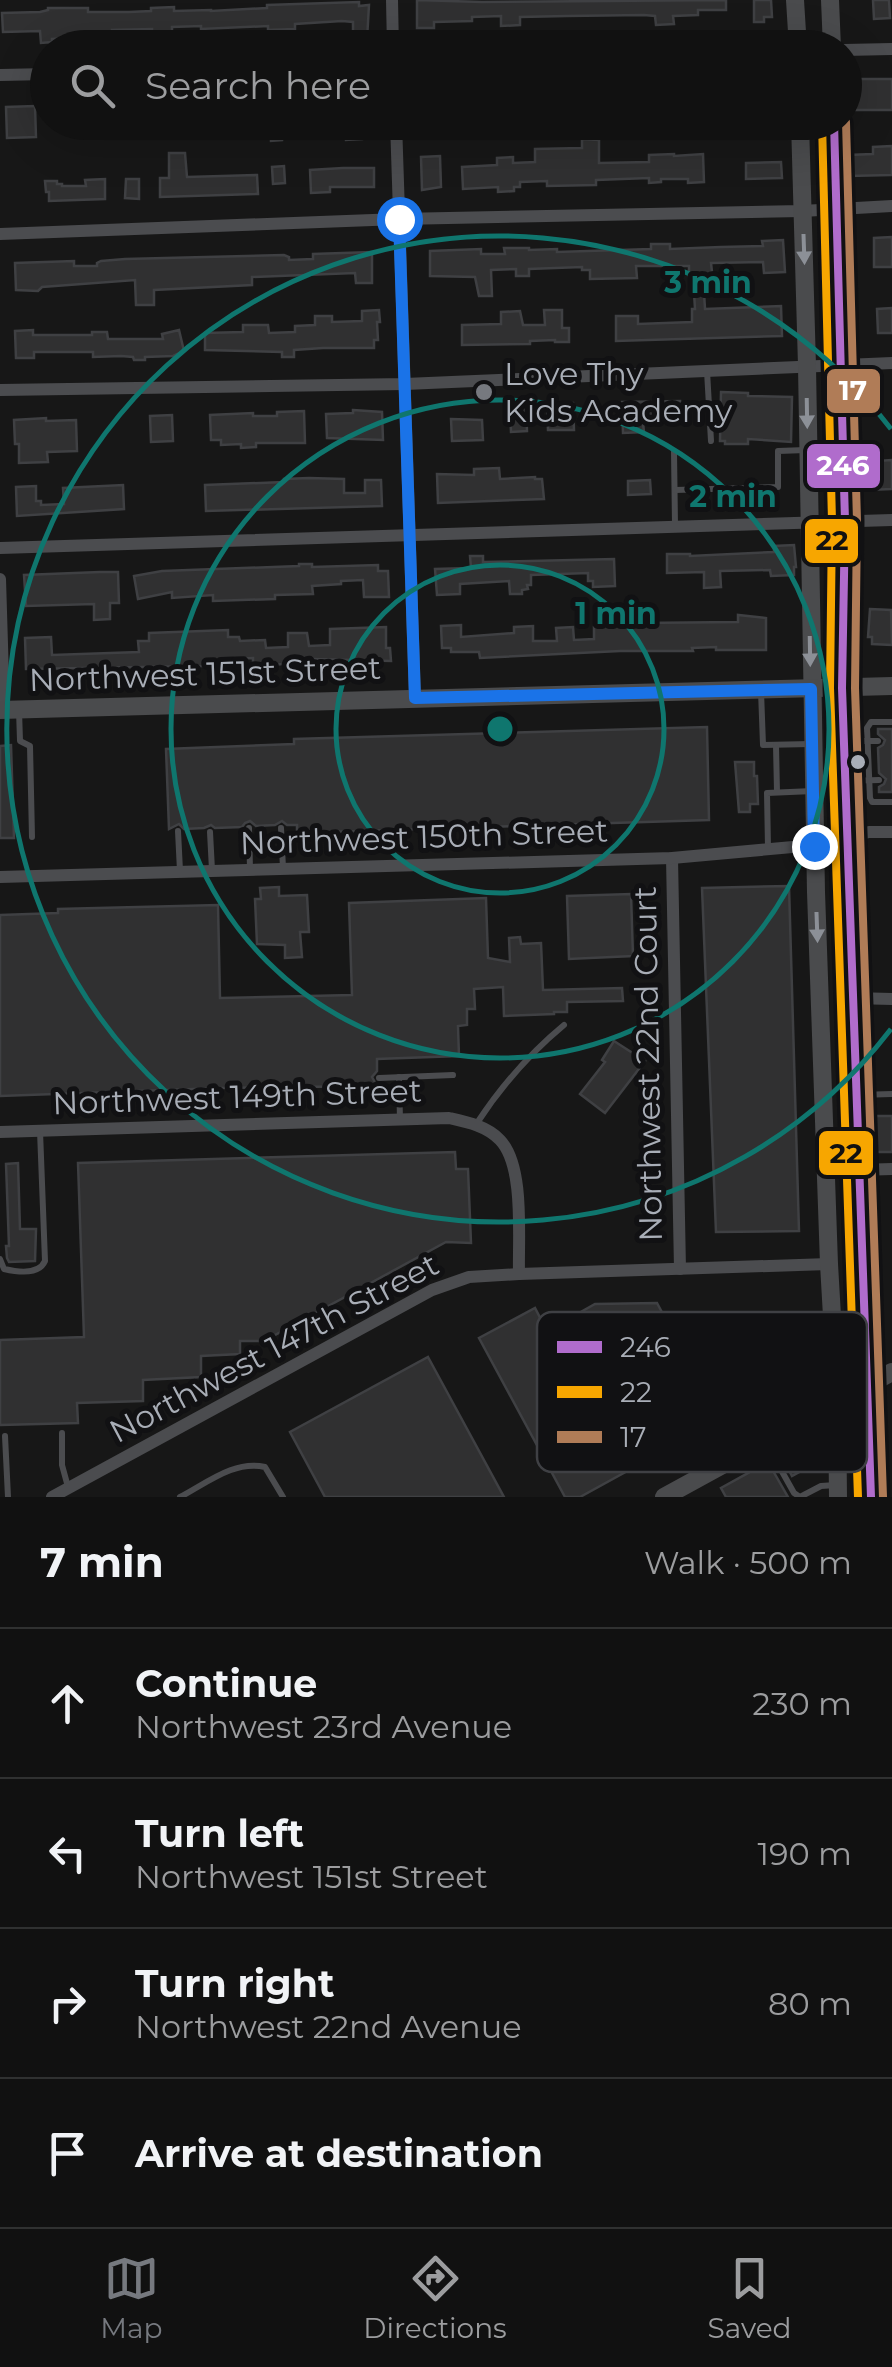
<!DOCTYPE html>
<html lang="en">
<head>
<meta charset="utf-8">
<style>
	:root { --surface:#111; --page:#1e1f1f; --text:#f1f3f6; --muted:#9c9d9f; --line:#303131; --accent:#76797f }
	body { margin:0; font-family:Montserrat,sans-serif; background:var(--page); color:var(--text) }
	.stop { position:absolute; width:30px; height:30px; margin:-22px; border:8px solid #1a73e8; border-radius:50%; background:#fff }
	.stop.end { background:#1a73e8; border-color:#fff; box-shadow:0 2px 10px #0008 }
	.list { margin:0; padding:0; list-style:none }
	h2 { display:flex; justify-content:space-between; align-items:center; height:130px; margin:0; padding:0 40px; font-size:42px }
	h2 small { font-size:32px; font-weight:400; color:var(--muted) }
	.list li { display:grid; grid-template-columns:65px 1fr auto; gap:30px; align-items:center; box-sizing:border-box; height:150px; padding:0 40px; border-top:2px solid var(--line) }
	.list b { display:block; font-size:38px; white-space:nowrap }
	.list p { margin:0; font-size:32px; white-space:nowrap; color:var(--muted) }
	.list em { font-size:32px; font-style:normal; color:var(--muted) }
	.icon { flex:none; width:55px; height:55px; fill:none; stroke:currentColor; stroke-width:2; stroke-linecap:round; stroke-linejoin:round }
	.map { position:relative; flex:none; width:892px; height:1497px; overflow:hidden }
	.search { position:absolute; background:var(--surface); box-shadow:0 10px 40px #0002; left:30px; right:30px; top:30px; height:110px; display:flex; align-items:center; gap:25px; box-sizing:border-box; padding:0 35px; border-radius:55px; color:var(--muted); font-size:38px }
	.sheet { height:730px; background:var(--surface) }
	nav { display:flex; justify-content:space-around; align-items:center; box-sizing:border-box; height:140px; border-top:2px solid var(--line); background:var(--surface); font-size:28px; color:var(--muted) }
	nav a { display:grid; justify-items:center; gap:5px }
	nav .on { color:var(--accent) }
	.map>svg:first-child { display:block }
	.building { fill:#303031; stroke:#3f4043; stroke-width:2.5 }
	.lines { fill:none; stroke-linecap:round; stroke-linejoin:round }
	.lane { stroke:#4b4c4f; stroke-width:6 }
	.street { stroke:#4b4c4f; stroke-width:12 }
	.secondary { stroke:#4a4b4d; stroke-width:18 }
	.bus-1-casing { stroke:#111113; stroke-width:15 }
	.bus-2-casing { stroke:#111113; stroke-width:15 }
	.bus-3-casing { stroke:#111113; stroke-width:15 }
	.bus-1 { stroke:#b06ccc; stroke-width:8 }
	.bus-2 { stroke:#f7a600; stroke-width:8 }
	.bus-3 { stroke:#b07c57; stroke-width:8 }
	.oneway { fill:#8c9097 }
	.route { stroke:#1a73e8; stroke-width:12 }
	.ring { fill:none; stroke:#0f766e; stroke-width:5 }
	.poi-dot { fill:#76797f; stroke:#111113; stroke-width:4 }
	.bus-dot { fill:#a9aeb7; stroke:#111113; stroke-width:4 }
	.labels { text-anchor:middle; stroke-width:10; stroke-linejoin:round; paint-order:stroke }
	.poi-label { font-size:32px; fill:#a9aeb7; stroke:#111113; text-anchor:start }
	.street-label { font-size:32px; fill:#a9aeb7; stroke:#111113 }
	.key { fill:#111113; stroke:#3f4044; stroke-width:2.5 }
	.key-label { font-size:28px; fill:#a9aeb7 }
	.centre { fill:#0f766e; stroke:#111113; stroke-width:5 }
	.ring-label { font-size:30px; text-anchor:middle; font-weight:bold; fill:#0f766e; stroke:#111113; stroke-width:10; stroke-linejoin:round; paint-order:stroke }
	.line-badge { stroke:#111113; stroke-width:4 }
	.badge-label { font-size:28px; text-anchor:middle; font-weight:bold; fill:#fff }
	.pale-badge-label { font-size:28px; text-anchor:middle; font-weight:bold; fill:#111 }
</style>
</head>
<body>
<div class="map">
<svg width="892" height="1497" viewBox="0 0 892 1497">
	<rect width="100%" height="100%" fill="#171717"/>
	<g class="building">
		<polygon points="417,0 482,2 726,0 726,10 698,10 698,15 673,16 674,24 656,25 655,16 644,15 567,16 520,17 520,25 501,26 501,16 472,17 472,21 434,22 434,28 417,28"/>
		<polygon points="754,0 771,0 772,17 764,17 764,22 754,22"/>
		<polygon points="873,0 889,0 890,18 874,19"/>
		<polygon points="359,2 359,6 369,5 367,40 353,40 353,22 342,21 295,24 295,29 268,30 268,26 201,29 201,26 172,27 172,36 152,36 152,29 112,30 112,48 100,48 100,37 52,39 52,42 41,43 40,31 3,32 2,13 40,12 48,10 48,8 88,8 88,12 129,12 151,11 151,8 174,7 174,11 211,10 211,11 267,8 267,5"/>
		<polygon points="859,79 892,79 892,110 846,110 844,80"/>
		<polygon points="35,106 36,137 7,138 6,107"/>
		<polygon points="271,122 281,122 282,140 271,141"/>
		<polygon points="345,128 362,128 362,139 346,140"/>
		<polygon points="582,139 599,140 599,163 649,162 649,155 674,154 674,156 703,154 704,182 688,183 688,179 661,179 661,182 649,183 649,178 596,180 596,185 547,186 547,181 520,182 520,187 514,187 514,191 498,192 498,187 463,189 462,167 497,165 497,158 513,157 513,163 535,162 535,149 582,148"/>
		<polygon points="892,146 892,175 848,176 848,155 873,154 873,147"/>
		<polygon points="169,153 185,153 187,177 257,175 258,194 160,197 160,178 169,178"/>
		<polygon points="440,156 441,187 422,190 421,157"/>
		<polygon points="781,162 782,178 746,179 746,163"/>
		<polygon points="284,166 285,183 273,184 272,167"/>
		<polygon points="343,168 374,168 374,187 330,187 330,192 311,193 310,170"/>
		<polygon points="105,179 105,199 49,201 49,192 46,192 45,181 57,181 57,184 62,184 62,186 86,186 85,180"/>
		<polygon points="126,179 139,179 139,199 125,198"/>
		<polygon points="892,237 892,267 874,267 874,238"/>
		<polygon points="783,240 785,272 764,273 763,262 711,263 712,272 703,276 705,309 781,306 782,336 616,341 616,316 638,316 638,324 692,322 692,309 695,309 693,276 689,276 689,266 636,266 637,278 590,279 590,270 582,270 582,267 529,269 529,276 516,276 516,269 491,270 492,296 479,296 475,277 430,276 430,251 481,249 481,254 505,254 504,248 529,248 529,250 557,249 557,252 651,249 651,244 670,244 670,249 721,247 763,246 762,241"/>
		<polygon points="372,252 372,283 356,283 355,273 252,277 252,285 154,290 154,305 136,305 135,280 42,287 38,291 16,290 15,263 74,261 74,266 97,266 97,263 101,261 125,259 284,255 289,257 289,260 313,259 313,254"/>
		<polygon points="892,308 892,333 878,333 877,309"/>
		<polygon points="379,310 380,322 377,322 378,340 374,340 374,348 323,348 294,350 294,357 282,357 282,352 205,350 205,333 243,332 243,325 268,325 269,333 295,332 295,326 315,325 315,316 332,316 332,322 362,321 362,311"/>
		<polygon points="544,310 562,310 562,328 569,328 569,342 555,342 555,340 530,341 530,344 462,345 462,325 501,324 501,312 520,311 523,325 545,325"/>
		<polygon points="33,330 33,335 92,335 92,332 107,332 108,339 163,339 162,334 179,330 184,351 173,356 145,357 145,360 134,360 133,357 121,356 93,357 93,352 34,352 34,358 16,358 15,331"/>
		<polygon points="721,392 748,393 748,396 792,397 791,442 748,439 748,444 725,444 725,441 720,441"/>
		<polygon points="680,401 680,403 685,403 686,416 680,416 680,422 643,423 644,432 623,433 622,402"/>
		<polygon points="573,403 574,430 548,430 547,404"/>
		<polygon points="510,404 526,404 527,431 511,432"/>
		<polygon points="353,410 382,412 383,440 327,438 326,414 353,413"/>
		<polygon points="304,411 305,443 256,443 256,447 241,448 241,444 221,445 221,440 211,440 210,415 253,413 253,416 277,416 277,412"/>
		<polygon points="172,415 173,441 151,442 150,416"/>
		<polygon points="46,418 46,421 76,420 77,451 47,452 48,462 19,463 19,444 15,444 14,420"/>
		<polygon points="451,419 482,420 483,440 452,441"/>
		<polygon points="867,457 878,457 878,461 892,460 892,489 868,490"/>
		<polygon points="499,468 500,479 535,477 535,479 542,479 544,499 438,503 437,474 474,475 474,469"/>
		<polygon points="309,478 344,479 344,493 365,493 365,480 381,480 382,506 206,511 205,485 284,482 284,479"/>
		<polygon points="650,480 651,494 628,495 628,481"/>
		<polygon points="123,485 124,509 17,516 16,487 36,486 36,501 41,501 41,505 64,504 63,488"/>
		<polygon points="794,545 796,567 794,567 794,575 771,576 770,570 720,571 721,587 704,588 704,572 667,573 667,554 690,554 690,556 774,552 774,546"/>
		<polygon points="470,556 483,556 483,562 614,559 615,586 593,587 593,581 588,581 588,573 531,575 531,585 527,585 528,589 522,590 522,594 510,594 509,581 460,584 460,594 437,595 435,569 471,568"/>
		<polygon points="299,564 312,564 312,567 378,565 378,571 388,571 389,597 364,597 363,580 341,581 341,584 312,586 313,594 275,595 275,599 213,601 213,595 172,598 172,592 138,599 134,576 162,571 299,566"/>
		<polygon points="100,572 118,572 119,603 110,603 110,619 94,620 94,604 26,606 24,575"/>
		<polygon points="621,609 637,610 637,623 738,622 738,615 766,618 766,650 716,650 716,647 692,648 693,651 620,651 480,658 479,652 451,652 451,648 442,648 441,626 461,625 461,637 514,633 514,627 533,626 533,641 557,641 556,628 573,627 574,640 594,639 594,627 621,626"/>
		<polygon points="870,609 891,610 892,645 872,644 872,637 868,637"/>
		<polygon points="386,627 386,648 390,648 391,661 313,659 313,662 253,666 253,658 230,659 230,663 203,666 26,669 25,638 51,637 52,655 139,652 138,641 149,641 149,633 228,630 228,637 239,637 240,641 265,640 266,648 288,647 288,633 307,633 309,646 330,645 330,629"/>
		<polygon points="707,727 709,820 297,833 297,825 287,825 282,821 275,825 256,826 250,821 245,823 242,827 215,828 211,825 204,828 184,829 179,824 169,829 166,749 294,744 294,739"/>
		<polygon points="878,729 892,729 892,792 879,792 879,787 884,784 886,779 879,773 878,748 883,745 885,740 878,734"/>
		<polygon points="11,745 14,838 0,838 0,746"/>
		<polygon points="735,762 754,762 754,776 757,776 758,804 750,804 750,812 739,812"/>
		<polygon points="789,886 799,1231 716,1232 702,888"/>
		<polygon points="279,887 279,896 307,895 309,932 300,932 302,957 285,958 285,945 257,944 255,899 261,899 260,888"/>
		<polygon points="631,894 633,956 569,959 567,896"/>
		<polygon points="486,898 488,958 510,962 509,938 520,937 521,944 541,943 543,990 622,988 623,1001 567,1002 567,1012 554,1012 554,1014 504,1016 503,987 474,989 475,1009 467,1009 467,1025 458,1026 459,1056 377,1059 377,1071 372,1077 377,1086 222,1088 0,1096 0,915 58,913 58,909 218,905 220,998 352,995 349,903"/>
		<polygon points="614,1041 645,1061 605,1113 580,1094 605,1062 602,1060"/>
		<polygon points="874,1116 892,1116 892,1152 876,1152"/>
		<polygon points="455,1152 456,1169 468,1169 471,1243 446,1242 264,1341 240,1341 240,1354 201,1356 201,1377 143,1380 143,1401 77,1403 78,1423 0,1425 0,1340 84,1337 78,1163"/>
		<polygon points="18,1163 20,1229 36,1229 35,1261 9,1262 7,1258 6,1246 9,1246 6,1164"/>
		<polygon points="657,1303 720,1420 580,1497 565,1497 479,1338 535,1308 547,1331 595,1304"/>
		<polygon points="428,1357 504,1497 325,1497 290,1432"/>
		<polygon points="802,1443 809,1443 818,1446 822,1452 821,1460 792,1476 781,1455"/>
		<polygon points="768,1462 788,1497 726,1497 721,1488"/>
	</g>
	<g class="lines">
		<g class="lane">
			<polyline points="707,371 711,441"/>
			<polyline points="674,452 675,525"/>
			<polyline points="675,490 778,487 778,451 806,450"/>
			<polyline points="761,691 763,745 811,744"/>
			<polyline points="19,710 20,741 30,746 32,837"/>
			<polyline points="892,722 871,722 867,728 870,798 872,802 892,802"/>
			<polyline points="846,741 878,741"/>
			<polyline points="776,745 777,792"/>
			<polyline points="847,781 879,780"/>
			<polyline points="249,828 250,869"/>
			<polyline points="281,828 283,868"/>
			<polyline points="178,831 180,871"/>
			<polyline points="210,832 212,870"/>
			<polyline points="768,848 767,793 813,791"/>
			<polyline points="399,1077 400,1120"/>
			<polyline points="379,1078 453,1075"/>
			<polyline points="858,1095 892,1094"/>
			<path d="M477,1123C502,1085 529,1054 564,1025"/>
			<path d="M0,1259L4,1269C17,1272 39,1275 45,1261L40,1131"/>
			<polyline points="62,1433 62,1465 68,1487"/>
			<polyline points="5,1436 8,1497"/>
			<polyline points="766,1443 794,1493 800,1497 821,1486 836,1485"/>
			<path d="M180,1497C207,1483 234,1460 265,1467L283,1497"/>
		</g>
		<g class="street">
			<polyline points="392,0 393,48"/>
			<polyline points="844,50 892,49"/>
			<polyline points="0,75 48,74"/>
			<polyline points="396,122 415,698"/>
			<polyline points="0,234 399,219 802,211 892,206"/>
			<polyline points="0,390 405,384 892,363"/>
			<polyline points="0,548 892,520"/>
			<polyline points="0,579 4,710"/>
			<polyline points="672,858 680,1269"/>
			<polyline points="0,877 672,858 815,845 869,832 892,832"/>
			<polyline points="853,998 892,999"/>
			<path d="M0,1132L449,1118C467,1122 487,1126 500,1140C525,1166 518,1238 519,1274"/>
			<polyline points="826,1171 892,1169"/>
			<polyline points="52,1497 432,1290 469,1277 519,1274 829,1264"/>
		</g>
		<g class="secondary">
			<polyline points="795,0 798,48"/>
			<polyline points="830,0 832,48"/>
			<polyline points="800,122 807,366 816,892 829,1264 837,1403 838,1497"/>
			<polyline points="834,122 845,521 842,688 871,1497"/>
			<polyline points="0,710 892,686"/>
			<polyline points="664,1497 892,1372"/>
		</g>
		<g class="bus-1-casing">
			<polyline id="bus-1" points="834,122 845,521 842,688 871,1497"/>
		</g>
		<g class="bus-2-casing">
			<polyline id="bus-2" points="822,122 832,521 830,688 858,1497"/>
		</g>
		<g class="bus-3-casing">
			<polyline id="bus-3" points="846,122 857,521 855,688 883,1497"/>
		</g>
		<use href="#bus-1" class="bus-1"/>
		<use href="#bus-2" class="bus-2"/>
		<use href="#bus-3" class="bus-3"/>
	</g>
	<defs><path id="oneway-solid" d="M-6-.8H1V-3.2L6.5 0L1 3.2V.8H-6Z" transform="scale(2.5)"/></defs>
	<g class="oneway">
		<use href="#oneway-solid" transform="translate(804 249) rotate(88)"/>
		<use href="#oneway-solid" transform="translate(807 413) rotate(89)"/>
		<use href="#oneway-solid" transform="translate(810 651) rotate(89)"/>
		<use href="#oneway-solid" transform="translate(817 927) rotate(88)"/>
	</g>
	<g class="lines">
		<polyline class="route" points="399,219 415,698 811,689 814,846"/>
	</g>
	<g class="ring">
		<circle cx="500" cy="729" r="164"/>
		<circle cx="500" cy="729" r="329"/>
		<path d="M891 1029A493 493 0 1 1 891 429"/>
	</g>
	<circle class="poi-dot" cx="484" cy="392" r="10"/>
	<circle class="bus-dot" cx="858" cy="762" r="9"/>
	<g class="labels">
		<g class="poi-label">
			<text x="504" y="385">Love Thy<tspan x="504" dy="37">Kids Academy</tspan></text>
		</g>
		<g class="street-label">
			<text transform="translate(205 674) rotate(-2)" y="11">Northwest 151st Street</text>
			<text transform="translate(424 837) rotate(-2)" y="11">Northwest 150th Street</text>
			<text transform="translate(648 1064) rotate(-91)" y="11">Northwest 22nd Court</text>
			<text transform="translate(237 1097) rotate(-2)" y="11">Northwest 149th Street</text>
			<text transform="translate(274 1348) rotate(-28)" y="11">Northwest 147th Street</text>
		</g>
	</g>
	<rect x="537" y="1312" width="330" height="160" rx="15" class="key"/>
	<rect x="557" y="1341" width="45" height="12" fill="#b06ccc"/>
	<rect x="557" y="1386" width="45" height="12" fill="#f7a600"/>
	<rect x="557" y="1431" width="45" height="12" fill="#b07c57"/>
	<g class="key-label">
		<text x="620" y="1357">246</text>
		<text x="620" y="1402">22</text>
		<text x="620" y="1447">17</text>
	</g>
	<circle cx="500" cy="729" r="15" class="centre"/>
	<g class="ring-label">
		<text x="708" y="293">3 min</text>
		<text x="733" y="507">2 min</text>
		<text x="616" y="624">1 min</text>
	</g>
	<g class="line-badge">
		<rect x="825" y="367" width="57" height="48" rx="10" fill="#b07c57"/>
		<rect x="805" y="442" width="77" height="48" rx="10" fill="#b06ccc"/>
		<rect x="803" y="517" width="57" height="48" rx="10" fill="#f7a600"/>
		<rect x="817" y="1129" width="58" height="48" rx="10" fill="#f7a600"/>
	</g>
	<g class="badge-label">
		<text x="853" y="400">17</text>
		<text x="843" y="475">246</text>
	</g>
	<g class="pale-badge-label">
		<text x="832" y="550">22</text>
		<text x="846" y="1163">22</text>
	</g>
</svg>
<div class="stop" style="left:399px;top:219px"></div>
<div class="stop end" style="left:814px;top:846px"></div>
<div class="search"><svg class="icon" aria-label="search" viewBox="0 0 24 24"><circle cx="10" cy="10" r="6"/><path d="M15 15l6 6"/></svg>Search here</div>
</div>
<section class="sheet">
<h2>7 min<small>Walk · 500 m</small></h2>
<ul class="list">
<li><svg class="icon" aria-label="ahead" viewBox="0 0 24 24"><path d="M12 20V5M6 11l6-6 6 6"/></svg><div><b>Continue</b><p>Northwest 23rd Avenue</p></div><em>230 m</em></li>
<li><svg class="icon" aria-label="left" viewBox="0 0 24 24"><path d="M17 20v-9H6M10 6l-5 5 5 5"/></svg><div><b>Turn left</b><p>Northwest 151st Street</p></div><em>190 m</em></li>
<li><svg class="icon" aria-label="right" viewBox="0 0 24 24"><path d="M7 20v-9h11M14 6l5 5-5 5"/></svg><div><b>Turn right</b><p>Northwest 22nd Avenue</p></div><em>80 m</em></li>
<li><svg class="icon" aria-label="arrive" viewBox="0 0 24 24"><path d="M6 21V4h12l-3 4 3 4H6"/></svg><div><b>Arrive at destination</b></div></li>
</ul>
</section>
<nav>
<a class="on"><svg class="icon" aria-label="map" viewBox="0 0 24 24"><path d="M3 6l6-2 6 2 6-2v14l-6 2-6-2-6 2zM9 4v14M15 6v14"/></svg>Map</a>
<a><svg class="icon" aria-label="directions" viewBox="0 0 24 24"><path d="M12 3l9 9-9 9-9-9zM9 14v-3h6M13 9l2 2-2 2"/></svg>Directions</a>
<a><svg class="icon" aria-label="saved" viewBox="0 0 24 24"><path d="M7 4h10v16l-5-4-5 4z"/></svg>Saved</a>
</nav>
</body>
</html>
